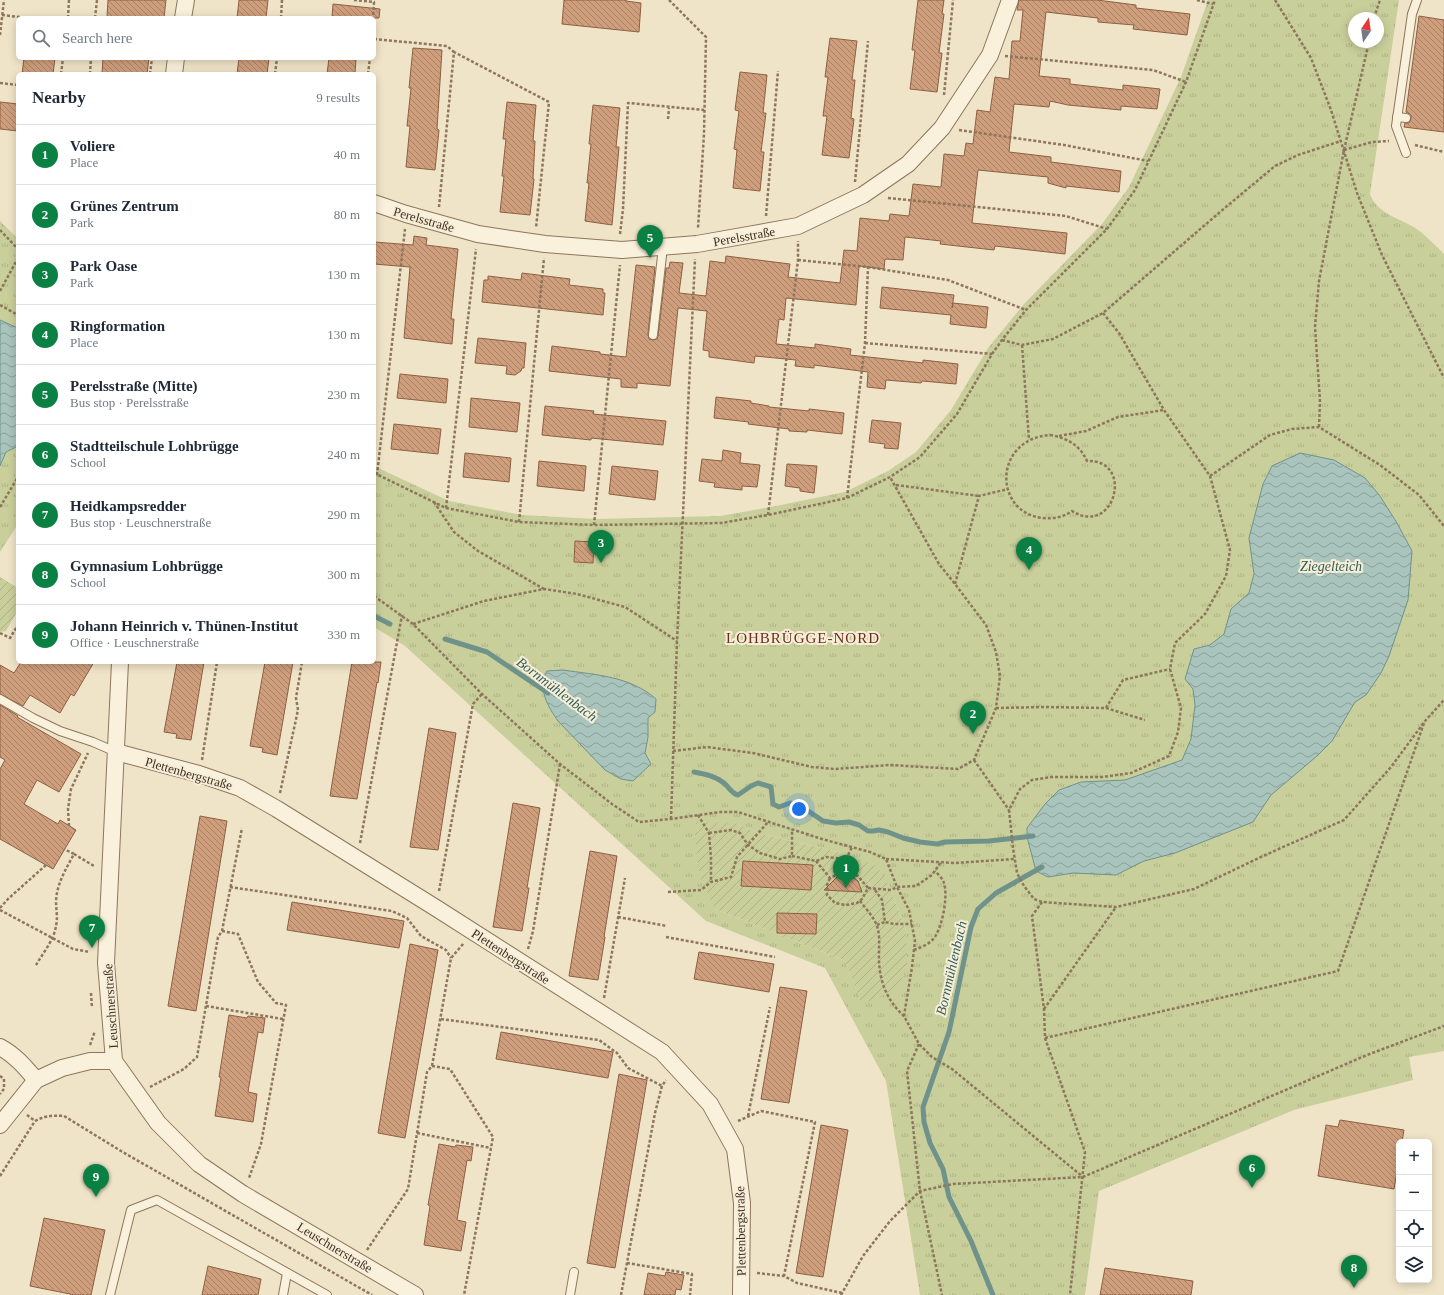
<!DOCTYPE html>
<html lang="en">
<head>
<meta charset="utf-8">
<style>
	:root { --surface:#fff; --page:#f6f6f7; --text:#1f2937; --muted:#747a83; --line:#e0e1e3; --accent:#0b8043 }
	body { margin:0; font-family:Georgia,serif; background:var(--page); color:var(--text) }
	.controls { position:absolute; right:12px; bottom:12px; display:grid; overflow:hidden; border-radius:6px; box-shadow:0 2px 10px #0003 }
	.controls button { width:36px; height:36px; display:grid; place-items:center; padding:0; border:0; border-bottom:1px solid var(--line); background:var(--surface); color:var(--text); font:20px sans-serif }
	.compass { position:absolute; left:1348px; top:12px; width:36px; height:36px; border-radius:50%; background:var(--surface); box-shadow:0 2px 10px #0003; rotate:13deg }
	.you { position:absolute; left:799px; top:809px; width:14px; height:14px; margin:-10px; border:3px solid #fff; border-radius:50%; background:#1a73e8; box-shadow:0 0 0 6px #1a73e833 }
	.badge { display:grid; place-items:center; width:26px; height:26px; border-radius:50%; background:var(--accent); color:#fff; font-size:13px; font-weight:700 }
	.pin { position:absolute; translate:-50% -33px; filter:drop-shadow(0 1px 2px #0008) }
	.pin::after { content:''; position:absolute; top:21px; width:14px; height:12px; background:inherit; clip-path:polygon(0 0,100% 0,50% 100%) }
	.list { margin:0; padding:0; list-style:none }
	h2 { display:flex; justify-content:space-between; align-items:center; height:52px; margin:0; padding:0 16px; font-size:17px }
	h2 small { font-size:13px; font-weight:400; color:var(--muted) }
	.list li { display:grid; grid-template-columns:26px 1fr auto; gap:12px; align-items:center; box-sizing:border-box; height:60px; padding:0 16px; border-top:1px solid var(--line) }
	.list b { display:block; font-size:15px; white-space:nowrap }
	.list p { margin:0; font-size:13px; white-space:nowrap; color:var(--muted) }
	.list em { font-size:13px; font-style:normal; color:var(--muted) }
	.icon { flex:none; width:22px; height:22px; fill:none; stroke:currentColor; stroke-width:2; stroke-linecap:round; stroke-linejoin:round }
	.map { position:relative; flex:none; width:1444px; height:1295px; overflow:hidden }
	.search { position:absolute; background:var(--surface); box-shadow:0 2px 10px #0003; left:16px; top:16px; width:360px; height:44px; display:flex; align-items:center; gap:10px; box-sizing:border-box; padding:0 14px; border-radius:6px; color:var(--muted); font-size:15px }
	.panel { position:absolute; background:var(--surface); box-shadow:0 2px 10px #0003; left:16px; top:72px; width:360px; height:592px; border-radius:6px }
	.map>svg:first-child { display:block }
	.park { fill:url(#park-tufts); fill-rule:evenodd }
	.garden { fill:url(#garden-furrows) }
	.water { fill:url(#water-waves); stroke:#6f938a }
	.lines { fill:none; stroke-linecap:round; stroke-linejoin:round }
	.stream { stroke:#6f938a; stroke-width:5 }
	.building { fill:url(#building-back-hatch); stroke:#8d5f41 }
	.lane-casing { stroke:#8d765c; stroke-width:10 }
	.street-casing { stroke:#8d765c; stroke-width:18 }
	.path { stroke:#8d765c; stroke-width:2.5; stroke-dasharray:3 2; stroke-linecap:butt }
	.lane { stroke:#faf1dc; stroke-width:8 }
	.street { stroke:#faf1dc; stroke-width:16 }
	.labels { text-anchor:middle; stroke-width:4; stroke-linejoin:round; paint-order:stroke }
	.street-label { font-size:13px; fill:#3d2e20; stroke:#f7eed8 }
	.water-label { font-size:14px; font-style:italic; fill:#2f5d5a; stroke:#f7eed8 }
	.quarter-label { font-size:15px; letter-spacing:1px; fill:#6b2e1e; stroke:#f7eed8 }
</style>
</head>
<body>
<div class="map">
<svg width="1444" height="1295" viewBox="0 0 1444 1295">
	<defs>
		<pattern id="park-tufts" width="24" height="20" patternUnits="userSpaceOnUse"><rect width="24" height="20" fill="#c9cf9b"/><path d="M3 7l-1-3M5 7V3M7 7l1-3M15 17l-1-3M17 17v-4M19 17l1-3" fill="none" stroke="#aeb285"/></pattern>
		<pattern id="garden-furrows" width="10" height="10" patternUnits="userSpaceOnUse"><rect width="10" height="10" fill="#c9cf9b"/><path d="M-1 1l2-2M0 10L10 0M9 11l2-2" fill="none" stroke="#aeb285"/></pattern>
		<pattern id="water-waves" width="16" height="10" patternUnits="userSpaceOnUse"><rect width="16" height="10" fill="#a9c4bc"/><path d="M0 5q4-4 8 0t8 0" fill="none" stroke="#8ba098"/></pattern>
		<pattern id="building-back-hatch" width="6" height="6" patternUnits="userSpaceOnUse"><rect width="6" height="6" fill="#cf9f7d"/><path d="M-1 5l2 2M0 0l6 6M5-1l2 2" fill="none" stroke="#a98266"/></pattern>
	</defs>
	<rect width="100%" height="100%" fill="#f0e4c8"/>
	<g class="park">
		<path d="M1208,0H1399L1370,194C1378,216 1405,219 1421,232C1429,239 1437,247 1444,254V1051L1409,1057L1413,1080L1294,1110L1099,1191L1085,1295H920L886,1081L825,968L706,921L405,646L374,627V466L449,501L522,515L596,519L720,516L771,507L845,492L888,471L916,452L951,410L988,348L1024,304L1102,224L1129,187L1181,77ZM1354,18H1378V42H1354ZM736,823L758,833L846,854L891,890L906,930L862,1003L845,961L715,909Z"/>
		<polygon points="0,221 18,239 18,328 0,320"/>
		<polygon points="18,446 18,524 0,552 0,466 6,452"/>
	</g>
	<g class="garden">
		<polygon points="0,577 18,588 18,610 6,631 0,632"/>
		<polygon points="696,822 736,823 758,833 846,854 877,866 891,890 906,930 907,965 898,989 862,1004 845,961 715,909 700,878 695,839"/>
	</g>
	<g class="water">
		<polygon points="0,320 18,328 18,446 6,452 0,466"/>
		<polygon points="1300,453 1334,460 1365,478 1380,496 1397,523 1412,551 1408,600 1389,656 1381,673 1366,695 1355,702 1332,741 1317,756 1271,795 1253,822 1175,853 1144,861 1116,875 1073,873 1048,877 1036,871 1027,837 1027,828 1045,804 1059,790 1081,782 1125,780 1182,760 1191,739 1195,705 1193,689 1185,679 1194,649 1210,645 1224,634 1231,609 1249,593 1254,574 1249,538 1263,484 1272,466"/>
		<path d="M563,670C596,675 630,676 656,699L655,712L648,718V737L645,753L651,764L633,781L621,779L605,770L558,721C548,707 537,688 547,671Z"/>
	</g>
	<g class="lines">
		<g class="stream">
			<polyline points="374,616 390,624"/>
			<polyline points="445,639 487,652 548,693"/>
			<path d="M694,772C705,774 715,776 724,783C729,787 731,793 738,795L751,786L758,783L771,787L773,804L779,807L790,803L801,806L823,821L836,823L849,822L859,825L868,831H873L879,830L888,832L903,838L920,842L937,844L945,842L989,841L1033,836"/>
			<polyline points="993,1295 971,1241 949,1197 943,1169 930,1143 924,1122 923,1107 949,1032 971,927 978,909 996,893 1042,867"/>
		</g>
	</g>
	<g class="building">
		<polygon points="108,0 166,0 164,18 107,17"/>
		<polygon points="239,0 268,0 266,18 237,18"/>
		<polygon points="564,0 626,0 626,1 641,3 639,32 562,24"/>
		<polygon points="918,0 944,0 942,14 944,14 939,53 942,53 937,92 910,89 915,50 912,50"/>
		<polygon points="1019,0 1097,0 1136,5 1136,8 1190,14 1187,35 1133,29 1134,25 1098,22 1098,18 1046,12 1039,76 1070,79 1070,84 1123,90 1123,85 1160,89 1157,109 1121,106 1121,110 1068,105 1050,101 1049,107 1014,104 1009,152 1051,157 1051,162 1121,171 1119,192 1066,186 1066,188 1048,183 1048,177 978,170 972,223 1067,233 1065,254 995,246 994,250 940,244 941,241 905,237 903,260 885,259 884,269 859,266 856,305 786,298 784,320 779,319 776,344 815,348 815,344 851,349 850,355 923,363 923,360 958,364 956,384 922,381 921,383 886,380 885,389 867,387 868,372 814,365 814,368 795,366 796,360 755,356 754,363 709,357 709,351 703,350 707,311 678,308 670,386 637,383 637,388 621,387 621,379 549,371 552,346 600,352 600,354 626,357 636,265 655,267 648,334 649,339 653,340 657,339 658,336 666,268 669,268 670,262 683,263 679,293 706,296 710,261 725,263 726,256 790,264 788,277 840,283 844,250 857,251 860,218 889,221 890,214 909,216 913,184 941,187 944,154 964,156 966,143 973,144 977,110 990,112 995,77 1009,79 1012,41 1020,41 1023,10 1017,10"/>
		<polygon points="333,4 380,9 379,18 332,18"/>
		<polygon points="1419,16 1444,20 1444,132 1404,127 1405,123 1409,123 1411,119 1411,115 1406,112"/>
		<polygon points="830,38 857,41 852,80 855,80 851,118 854,119 849,158 822,155 827,116 823,116 828,77 825,77"/>
		<polygon points="413,48 442,50 437,129 439,130 435,170 406,167 410,126 407,126 411,88 409,88"/>
		<polygon points="24,58 55,58 53,74 22,74"/>
		<polygon points="103,58 149,58 147,74 102,74"/>
		<polygon points="239,58 269,58 267,74 237,74"/>
		<polygon points="329,58 356,58 355,74 327,74"/>
		<polygon points="740,72 767,75 763,113 766,113 761,152 764,152 760,191 733,188 737,150 734,149 739,111 735,110"/>
		<polygon points="0,102 18,104 18,131 0,129"/>
		<polygon points="507,102 536,105 533,141 535,141 533,179 534,179 530,215 500,212 504,176 502,176 506,139 503,139"/>
		<polygon points="593,105 620,108 616,147 619,147 612,225 585,221 589,183 587,183 591,144 589,144"/>
		<polygon points="414,236 427,238 426,245 458,249 451,319 454,319 452,344 404,338 410,267 374,264 374,242 413,245"/>
		<polygon points="522,273 570,279 569,285 603,289 603,293 605,293 603,315 482,302 484,280 488,280 488,276 521,280"/>
		<polygon points="882,287 954,295 952,308 953,303 988,307 986,328 950,324 951,315 880,308"/>
		<polygon points="478,338 526,343 524,368 522,368 521,371 515,375 506,374 507,366 475,363"/>
		<polygon points="400,374 448,379 446,403 397,398"/>
		<polygon points="716,397 751,401 751,403 769,406 769,407 809,411 809,409 844,413 842,434 807,430 807,432 789,431 789,429 748,424 749,422 714,418"/>
		<polygon points="471,398 520,403 517,432 469,427"/>
		<polygon points="545,406 594,411 593,414 666,421 663,445 591,438 591,440 542,435"/>
		<polygon points="872,420 901,423 898,449 884,448 885,444 869,442"/>
		<polygon points="394,424 441,429 438,454 391,449"/>
		<polygon points="723,450 741,453 740,463 760,465 757,487 742,486 742,490 714,487 715,483 699,481 702,459 722,461"/>
		<polygon points="465,453 511,458 509,482 463,477"/>
		<polygon points="539,461 586,466 584,491 537,486"/>
		<polygon points="787,464 817,466 814,493 800,491 800,488 785,486"/>
		<polygon points="612,466 658,471 655,500 609,494"/>
		<polygon points="575,541 594,542 593,563 574,562"/>
		<polygon points="21,662 94,662 74,696 71,694 60,713 30,695 23,706 0,694 0,665 14,673"/>
		<polygon points="177,662 204,662 191,740 176,738 177,734 164,732"/>
		<polygon points="265,662 293,662 277,755 262,752 263,748 250,746"/>
		<polygon points="352,662 381,662 378,683 377,682 357,799 330,796"/>
		<polygon points="0,705 18,716 17,717 81,754 59,792 37,780 24,804 58,824 60,820 76,830 53,869 0,839 0,769 5,760 0,757"/>
		<polygon points="429,728 456,733 438,850 410,847"/>
		<polygon points="513,803 540,808 527,888 529,888 522,931 493,927"/>
		<polygon points="200,816 227,821 196,1011 168,1006"/>
		<polygon points="590,851 617,856 604,937 605,937 598,980 569,976"/>
		<polygon points="743,861 813,865 811,890 741,886"/>
		<polygon points="841,875 850,875 858,881 862,892 824,890 837,877"/>
		<polygon points="292,902 404,921 399,948 287,930"/>
		<polygon points="777,913 817,914 816,934 777,933"/>
		<polygon points="410,944 438,950 405,1138 378,1133"/>
		<polygon points="699,952 774,964 769,992 694,979"/>
		<polygon points="780,987 807,991 789,1103 761,1099"/>
		<polygon points="229,1015 247,1018 248,1016 265,1018 263,1033 258,1032 248,1092 257,1094 253,1122 215,1116 221,1077 219,1077"/>
		<polygon points="501,1032 613,1052 608,1078 496,1059"/>
		<polygon points="619,1074 647,1080 615,1268 587,1263"/>
		<polygon points="1340,1120 1404,1130 1402,1142 1399,1142 1399,1159 1394,1189 1318,1176 1326,1125 1338,1127"/>
		<polygon points="821,1125 848,1130 823,1277 796,1273"/>
		<polygon points="439,1144 455,1147 456,1145 473,1147 471,1161 467,1160 457,1220 466,1222 461,1251 424,1245 430,1206 428,1205"/>
		<polygon points="44,1218 105,1230 91,1295 75,1295 30,1286"/>
		<polygon points="208,1266 261,1279 258,1295 202,1295"/>
		<polygon points="1105,1268 1193,1281 1191,1295 1100,1295"/>
		<polygon points="666,1272 684,1275 681,1290 676,1289 675,1295 644,1295 648,1273 665,1276"/>
	</g>
	<g class="lines">
		<g class="lane-casing">
			<g id="lane">
				<polyline points="1397,117 1406,118"/>
				<polyline points="1406,153 1396,126 1412,14 1417,0"/>
				<polyline points="653,335 663,247"/>
				<polyline points="0,699 33,718 60,731 93,742 116,752"/>
				<polyline points="110,1295 131,1210 157,1200 327,1295"/>
				<polyline points="283,1295 287,1273"/>
				<polyline points="570,1295 574,1272"/>
			</g>
		</g>
		<g class="street-casing">
			<g id="street">
				<polyline points="183,18 186,0"/>
				<polyline points="174,74 176,58"/>
				<polyline points="374,203 406,214 478,234 545,244 622,250 697,244 798,226 863,195 908,164 942,128 990,55 1010,0"/>
				<polyline points="120,662 106,963 114,1061 158,1123 199,1164 243,1194 415,1295"/>
				<polyline points="116,752 199,774 240,788 277,809 436,908 662,1052 710,1104 735,1149 742,1203 741,1295"/>
				<path d="M0,1047C15,1055 25,1067 36,1080"/>
				<polyline points="0,1125 36,1080 62,1068 90,1061 114,1061"/>
			</g>
		</g>
		<g class="path">
			<polyline points="354,0 374,2 373,18"/>
			<polyline points="669,0 706,37 704,134 698,228"/>
			<polyline points="1197,0 1213,4"/>
			<polyline points="1275,0 1311,58 1331,110 1357,193 1382,255 1444,378"/>
			<polyline points="2,15 28,18"/>
			<polyline points="68,18 69,0"/>
			<polyline points="95,18 97,0"/>
			<polyline points="281,18 282,0"/>
			<polyline points="1374,18 1380,0"/>
			<polyline points="0,35 4,0"/>
			<polyline points="374,39 447,46 454,52"/>
			<polyline points="1005,56 1153,70 1186,82"/>
			<polyline points="61,74 63,58"/>
			<polyline points="90,74 91,58"/>
			<polyline points="150,74 152,58"/>
			<polyline points="275,74 277,58"/>
			<polyline points="368,74 370,58"/>
			<polyline points="0,83 18,85"/>
			<polyline points="944,95 953,0"/>
			<polyline points="668,119 669,108"/>
			<polyline points="959,130 1064,145 1148,161"/>
			<polyline points="1415,145 1444,152"/>
			<polyline points="1344,150 1372,142 1389,141"/>
			<polyline points="855,182 868,41"/>
			<polyline points="888,198 1066,216 1107,229"/>
			<polyline points="439,207 454,52 549,102 536,228"/>
			<polyline points="766,216 778,71"/>
			<polyline points="0,230 18,249"/>
			<polyline points="620,234 623,209 628,103 704,110"/>
			<polyline points="798,260 868,267 948,280 1026,310"/>
			<polyline points="0,291 18,258"/>
			<polyline points="0,305 18,315"/>
			<polyline points="1103,313 1119,333 1164,410 1210,476 1230,550 1226,576 1205,614 1175,643 1170,669 1181,708 1178,732 1169,756 1131,773 1102,777 1052,777 1032,780 1020,789 1009,810 1013,848 1017,873 1024,886 1034,899 1042,902 1116,907 1194,889 1263,856 1344,820 1391,767 1425,721 1444,700"/>
			<polyline points="1002,340 1022,345 1053,339 1103,313 1220,212 1275,166 1298,155 1341,141"/>
			<polyline points="865,343 992,354"/>
			<polyline points="1022,345 1029,440"/>
			<polyline points="1319,427 1320,401 1315,327 1319,281 1344,150 1369,42"/>
			<path d="M1050,435C1067,438 1080,445 1087,461C1135,459 1115,538 1072,511C1064,517 1054,519 1043,518C993,513 993,439 1050,435Z"/>
			<polyline points="1059,436 1086,431 1118,417 1164,410"/>
			<polyline points="374,473 446,508 519,522 594,525 721,523 768,515 847,498 890,477 920,457 957,414 992,354 1002,340 1026,310 1107,229 1135,190 1186,82 1215,0"/>
			<polyline points="377,475 405,229"/>
			<polyline points="1210,476 1270,435 1292,429 1319,427 1380,465 1419,495 1444,526"/>
			<polyline points="896,485 979,496"/>
			<polyline points="847,498 865,343 868,267"/>
			<polyline points="434,502 454,532 478,551 544,589"/>
			<polyline points="0,507 18,477"/>
			<polyline points="446,508 476,249"/>
			<polyline points="768,515 798,260 798,241"/>
			<polyline points="519,522 544,258"/>
			<polyline points="594,525 620,265"/>
			<polyline points="955,584 979,496 1008,489"/>
			<polyline points="374,596 413,624 482,694 560,764 612,804 639,822 671,819 720,812 738,812 822,839 870,852 886,859 897,887 909,910 915,941 912,967 904,1016 919,1044 932,1057 952,1069 1083,1177"/>
			<polyline points="413,624 484,601 544,589 577,594 625,607 677,641"/>
			<polyline points="0,633 10,638 18,625"/>
			<polyline points="996,708 1044,707 1106,708 1145,720"/>
			<polyline points="1106,708 1123,680 1170,669"/>
			<polyline points="673,751 707,747 753,753 812,767 835,769 890,765 958,769 974,760 996,708 1000,676 996,652 986,625 955,584 939,564 890,477"/>
			<polyline points="202,760 217,662"/>
			<polyline points="974,760 1009,810"/>
			<polyline points="280,793 298,710 296,698 302,662"/>
			<polyline points="698,815 709,833 711,858 711,882"/>
			<polyline points="671,819 677,641 695,259"/>
			<polyline points="69,826 68,809 71,789 88,753"/>
			<polyline points="709,833 731,830 740,833 748,845 760,853 780,859 792,856 792,829"/>
			<polyline points="360,843 402,615"/>
			<polyline points="74,854 94,866"/>
			<polyline points="792,856 816,861 826,857 846,859 852,847"/>
			<polyline points="886,859 955,863 1015,859"/>
			<polyline points="816,861 830,878 844,871 858,876 868,888 862,899 857,903 846,905 835,903 827,895 827,885 830,878"/>
			<polyline points="230,887 392,911 407,918 421,936 446,950 451,958"/>
			<polyline points="868,888 891,890 897,887 916,886 932,875 941,862"/>
			<polyline points="875,890 882,900 885,922 894,924 912,924"/>
			<polyline points="439,891 473,704 482,694"/>
			<polyline points="668,892 701,890 711,882 731,877 737,857 768,822"/>
			<path d="M860,901C865,908 874,917 877,926C880,935 879,944 879,953C878,978 886,1000 904,1016"/>
			<polyline points="1042,902 1032,916 1044,1009 1045,1038 1085,1152 1070,1295"/>
			<polyline points="0,908 8,899 46,865"/>
			<polyline points="0,910 73,949 90,952"/>
			<polyline points="618,917 667,926"/>
			<polyline points="877,925 885,922"/>
			<polyline points="222,931 238,934 258,982 276,1003 286,1005 261,1144 249,1178"/>
			<polyline points="666,937 775,957"/>
			<polyline points="528,949 533,931 560,764"/>
			<path d="M914,950C922,947 932,943 936,935C943,923 948,896 944,883C943,879 938,874 935,871"/>
			<path d="M36,965C43,953 54,940 56,926C58,918 56,909 56,901C57,883 66,869 74,854L64,849"/>
			<polyline points="91,993 92,1008"/>
			<polyline points="604,998 625,878"/>
			<polyline points="206,1006 283,1019"/>
			<polyline points="1044,1009 1116,907"/>
			<polyline points="441,1019 599,1040 617,1053 628,1068 662,1086"/>
			<polyline points="1045,1038 1338,971 1424,723"/>
			<polyline points="919,1044 907,1071 920,1191 942,1295"/>
			<polyline points="90,1045 95,1031"/>
			<polyline points="432,1066 450,1069 493,1137 464,1295"/>
			<polyline points="0,1076 4,1079 4,1089 0,1094"/>
			<polyline points="150,1087 184,1069 197,1057 218,937 222,931 242,828"/>
			<path d="M27,1115L35,1121C44,1116 53,1115 64,1116L121,1151L372,1295"/>
			<polyline points="748,1116 770,1007"/>
			<polyline points="738,1121 761,1111 815,1122 784,1276"/>
			<polyline points="417,1133 491,1148"/>
			<polyline points="0,1176 35,1121"/>
			<polyline points="367,1250 408,1189 427,1072 432,1066 451,958 464,943"/>
			<polyline points="627,1263 692,1274 690,1295"/>
			<polyline points="757,1273 784,1276 797,1283 842,1293"/>
			<polyline points="621,1295 655,1113 662,1086 666,1080"/>
			<polyline points="841,1295 863,1256 890,1221 920,1191 953,1184 1083,1177 1367,1055 1444,1026"/>
		</g>
		<use href="#lane" class="lane"/>
		<use href="#street" class="street"/>
	</g>
	<g class="labels">
		<g class="street-label">
			<text transform="translate(424 219) rotate(16)" y="5">Perelsstraße</text>
			<text transform="translate(744 236) rotate(-10)" y="5">Perelsstraße</text>
			<text transform="translate(189 773) rotate(16)" y="5">Plettenbergstraße</text>
			<text transform="translate(511 956) rotate(33)" y="5">Plettenbergstraße</text>
			<text transform="translate(110 1006) rotate(-94)" y="5">Leuschnerstraße</text>
			<text transform="translate(740 1231) rotate(-91)" y="5">Plettenbergstraße</text>
			<text transform="translate(335 1247) rotate(31)" y="5">Leuschnerstraße</text>
		</g>
		<g class="water-label">
			<text x="1331" y="571">Ziegelteich</text>
			<text transform="translate(557 689) rotate(37)" y="5">Bornmühlenbach</text>
			<text transform="translate(951 968) rotate(-77)" y="5">Bornmühlenbach</text>
		</g>
		<g class="quarter-label">
			<text x="803" y="643">LOHBRÜGGE-NORD</text>
		</g>
	</g>
</svg>
<div class="controls">
<button>+</button>
<button>−</button>
<button><svg class="icon" aria-label="locate" viewBox="0 0 24 24"><circle cx="12" cy="12" r="6"/><path d="M12 2v4M12 18v4M2 12h4M18 12h4"/></svg></button>
<button><svg class="icon" aria-label="layers" viewBox="0 0 24 24"><path d="M12 4l9 5-9 5-9-5zM3 14l9 5 9-5"/></svg></button>
</div>
<svg class="compass" viewBox="-18 -18 36 36"><path d="M0-13l5 13h-10z" fill="#e53935"/><path d="M0 13l5-13h-10z" fill="#747a83"/></svg>
<div class="you"></div>
<div class="pin badge" style="left:846px;top:888px">1</div>
<div class="pin badge" style="left:973px;top:734px">2</div>
<div class="pin badge" style="left:601px;top:563px">3</div>
<div class="pin badge" style="left:1029px;top:570px">4</div>
<div class="pin badge" style="left:650px;top:258px">5</div>
<div class="pin badge" style="left:1252px;top:1188px">6</div>
<div class="pin badge" style="left:92px;top:948px">7</div>
<div class="pin badge" style="left:1354px;top:1288px">8</div>
<div class="pin badge" style="left:96px;top:1197px">9</div>
<div class="search"><svg class="icon" aria-label="search" viewBox="0 0 24 24"><circle cx="10" cy="10" r="6"/><path d="M15 15l6 6"/></svg>Search here</div>
<section class="panel">
<h2>Nearby<small>9 results</small></h2>
<ul class="list">
<li><span class="badge">1</span><div><b>Voliere</b><p>Place</p></div><em>40 m</em></li>
<li><span class="badge">2</span><div><b>Grünes Zentrum</b><p>Park</p></div><em>80 m</em></li>
<li><span class="badge">3</span><div><b>Park Oase</b><p>Park</p></div><em>130 m</em></li>
<li><span class="badge">4</span><div><b>Ringformation</b><p>Place</p></div><em>130 m</em></li>
<li><span class="badge">5</span><div><b>Perelsstraße (Mitte)</b><p>Bus stop · Perelsstraße</p></div><em>230 m</em></li>
<li><span class="badge">6</span><div><b>Stadtteilschule Lohbrügge</b><p>School</p></div><em>240 m</em></li>
<li><span class="badge">7</span><div><b>Heidkampsredder</b><p>Bus stop · Leuschnerstraße</p></div><em>290 m</em></li>
<li><span class="badge">8</span><div><b>Gymnasium Lohbrügge</b><p>School</p></div><em>300 m</em></li>
<li><span class="badge">9</span><div><b>Johann Heinrich v. Thünen-Institut</b><p>Office · Leuschnerstraße</p></div><em>330 m</em></li>
</ul>
</section>
</div>
</body>
</html>
